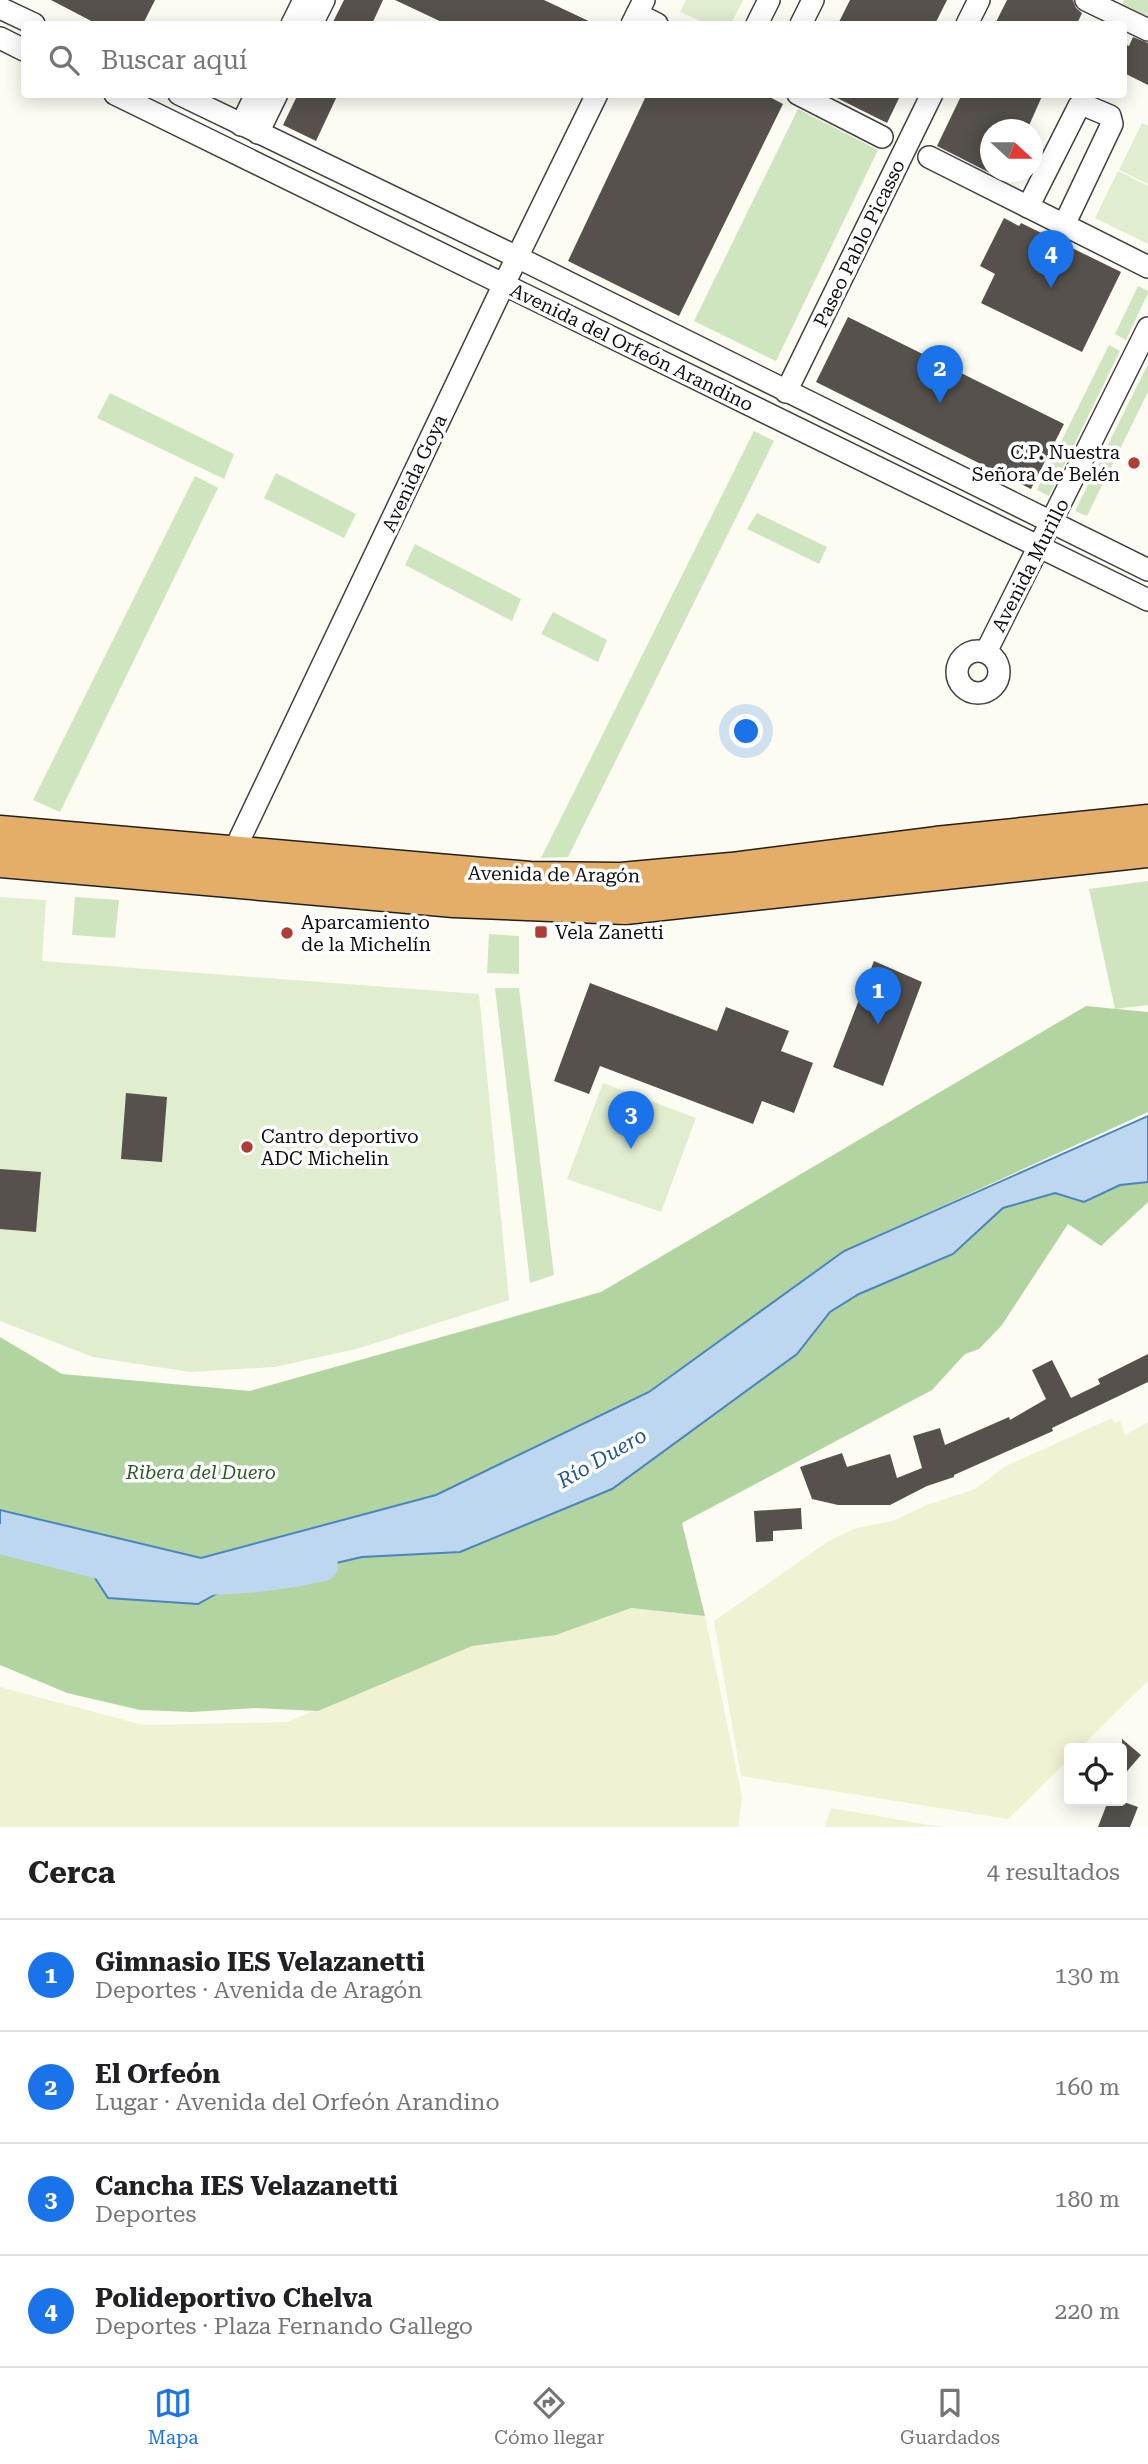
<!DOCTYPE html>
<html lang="es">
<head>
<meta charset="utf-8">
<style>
	:root { --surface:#fff; --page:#f6f6f6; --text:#202124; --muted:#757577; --line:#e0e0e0; --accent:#1a73e8 }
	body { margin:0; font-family:"Roboto Serif",serif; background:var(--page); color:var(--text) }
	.controls { position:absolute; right:21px; bottom:21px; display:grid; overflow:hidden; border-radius:7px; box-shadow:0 4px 18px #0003 }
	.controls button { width:63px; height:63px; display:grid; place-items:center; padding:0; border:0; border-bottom:2px solid var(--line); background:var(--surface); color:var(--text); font:35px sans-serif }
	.compass { position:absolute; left:980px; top:119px; width:63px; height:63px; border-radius:50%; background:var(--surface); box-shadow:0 4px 18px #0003; rotate:111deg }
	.you { position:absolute; left:747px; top:732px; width:24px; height:24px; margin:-18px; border:5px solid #fff; border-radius:50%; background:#1a73e8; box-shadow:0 0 0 10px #1a73e833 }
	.badge { display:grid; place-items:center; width:46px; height:46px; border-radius:50%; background:var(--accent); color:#fff; font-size:23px; font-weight:700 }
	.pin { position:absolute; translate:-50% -58px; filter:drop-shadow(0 2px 4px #0008) }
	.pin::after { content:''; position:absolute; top:37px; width:24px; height:21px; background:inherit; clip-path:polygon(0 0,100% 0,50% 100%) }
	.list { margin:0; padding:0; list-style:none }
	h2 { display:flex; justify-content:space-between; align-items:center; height:91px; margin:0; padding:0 28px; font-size:30px }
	h2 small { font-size:23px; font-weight:400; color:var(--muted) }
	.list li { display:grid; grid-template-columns:46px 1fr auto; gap:21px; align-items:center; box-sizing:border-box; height:112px; padding:0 28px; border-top:2px solid var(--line) }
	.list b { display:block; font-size:26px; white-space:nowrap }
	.list p { margin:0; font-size:23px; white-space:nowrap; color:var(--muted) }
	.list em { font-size:23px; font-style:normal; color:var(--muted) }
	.icon { flex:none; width:38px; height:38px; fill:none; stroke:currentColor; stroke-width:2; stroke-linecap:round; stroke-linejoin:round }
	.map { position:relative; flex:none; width:1148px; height:1827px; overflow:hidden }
	.search { position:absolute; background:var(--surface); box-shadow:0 4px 18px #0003; left:21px; right:21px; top:21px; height:77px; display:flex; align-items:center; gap:18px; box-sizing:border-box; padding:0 24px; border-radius:7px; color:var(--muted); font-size:26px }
	.sheet { height:539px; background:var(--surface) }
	nav { display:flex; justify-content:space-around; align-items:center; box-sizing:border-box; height:98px; border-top:2px solid var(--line); background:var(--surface); font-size:19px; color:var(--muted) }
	nav a { display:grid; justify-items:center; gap:4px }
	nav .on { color:var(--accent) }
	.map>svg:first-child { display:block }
	.farmland { fill:#f1f1d4 }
	.green { fill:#cee5bf }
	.forest { fill:#b2d4a0 }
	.pitch { fill:#e0edcf }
	.water { fill:#bcd7ef; stroke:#4b84be; stroke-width:2 }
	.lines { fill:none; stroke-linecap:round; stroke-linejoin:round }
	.river { stroke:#bcd7ef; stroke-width:30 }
	.building { fill:#56514c }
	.minor-casing { stroke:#424242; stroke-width:24 }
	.highway-casing { stroke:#202020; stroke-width:35 }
	.minor { stroke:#fff; stroke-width:21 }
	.highway { stroke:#e4ae69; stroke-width:32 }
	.poi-dot { fill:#af3d36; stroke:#fff; stroke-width:2.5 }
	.labels { text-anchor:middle; stroke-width:7; stroke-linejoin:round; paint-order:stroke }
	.street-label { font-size:19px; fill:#0f0f0f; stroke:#fff }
	.poi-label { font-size:19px; fill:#0f0f0f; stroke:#fff; text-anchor:start }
	.park-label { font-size:19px; font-style:italic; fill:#2c5f26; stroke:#fff }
	.water-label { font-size:21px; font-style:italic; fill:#255893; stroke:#fff }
</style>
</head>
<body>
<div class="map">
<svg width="1148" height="1827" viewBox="0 0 1148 1827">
	<rect width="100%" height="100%" fill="#fdfcf2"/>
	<g class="farmland">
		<polygon points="1112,1418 1114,1423 1120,1421 1125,1435 1148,1422 1148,1681 1080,1748 1069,1748 1069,1759 1008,1819 741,1776 714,1621 829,1541 853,1529 892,1521 930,1504 975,1489 1006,1466"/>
		<polygon points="631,1608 705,1616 742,1797 738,1827 0,1827 0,1687 143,1725 287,1722 472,1646 556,1635"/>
		<polygon points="831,1808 941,1827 825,1827"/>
	</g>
	<g class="green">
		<polygon points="1124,0 1148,0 1148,18 1122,5"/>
		<polygon points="798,109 878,150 776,361 694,321"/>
		<polygon points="1138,286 1148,291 1148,293 1126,340 1115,334"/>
		<polygon points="1109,345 1120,351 1049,496 1037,490"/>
		<polygon points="1148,364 1148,392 1087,516 1075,511"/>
		<polygon points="110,393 234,454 224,479 97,418"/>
		<polygon points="754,431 774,441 568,857 541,858"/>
		<polygon points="276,473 356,514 344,538 264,498"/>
		<polygon points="195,476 218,488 60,812 33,800"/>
		<polygon points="757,513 827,547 819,564 747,529"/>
		<polygon points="415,544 521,599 512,621 405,565"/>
		<polygon points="553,612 607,640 598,662 541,634"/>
		<polygon points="1148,881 1148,1005 1115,1009 1089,889"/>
		<polygon points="75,897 119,900 115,938 72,935"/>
		<polygon points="489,934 519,936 519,974 487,973"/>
		<polygon points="495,988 519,988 554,1275 530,1283"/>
	</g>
	<g class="forest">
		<polygon points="1086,1006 1148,1012 1148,1112 844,1251 649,1392 436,1495 201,1558 0,1510 0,1337 62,1374 250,1391 601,1292"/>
		<polygon points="1148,1182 1148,1202 1101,1246 1068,1224 1002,1325 979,1349 965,1354 932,1390 682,1523 705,1616 631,1608 556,1635 472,1646 318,1711 256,1708 191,1712 140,1710 67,1693 0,1665 0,1539 84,1561 108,1598 198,1604 235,1580 284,1575 362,1557 460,1552 797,1354 830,1312 859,1294 953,1254 1003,1208 1055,1193 1084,1202 1120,1185"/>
	</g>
	<g class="pitch">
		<polygon points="686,0 743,0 731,24 707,24 680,12"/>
		<polygon points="1142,123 1148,126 1148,184 1119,170"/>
		<polygon points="1118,171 1148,186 1148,244 1095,218"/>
		<polygon points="0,897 46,900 42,961 479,994 509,1300 360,1348 275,1367 190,1372 93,1357 0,1321"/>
		<polygon points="603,1083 696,1118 661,1212 567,1179"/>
	</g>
	<polygon class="water" points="1148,1116 1148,1182 1120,1185 1084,1202 1055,1193 1003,1208 953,1254 859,1294 830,1312 797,1354 612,1489 460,1552 362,1557 284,1575 243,1579 198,1604 108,1598 84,1561 0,1538 0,1510 201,1558 436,1495 649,1392 844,1251"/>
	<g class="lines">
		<g class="river">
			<polyline points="0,1539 115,1568"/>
			<path d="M202,1580C244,1580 283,1575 323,1566"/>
		</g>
	</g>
	<g class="building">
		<polygon points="51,0 155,0 143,24 97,24"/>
		<polygon points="344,0 383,0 372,24 332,24"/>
		<polygon points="395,0 544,0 595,24 446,24"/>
		<polygon points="850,0 947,0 935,24 838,24"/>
		<polygon points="1007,0 1073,0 1076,8 1082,13 1077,24 995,24"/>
		<polygon points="1133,37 1148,43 1148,85 1124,73 1124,44 1129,46"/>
		<polygon points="298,94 338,94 316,141 283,125"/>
		<polygon points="647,94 764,94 783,104 679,316 568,261"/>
		<polygon points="829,94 901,94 887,123"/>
		<polygon points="962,94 1043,94 1027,130 990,130 990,173 937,146"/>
		<polygon points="1004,218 1019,226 1021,223 1121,272 1082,352 981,303 995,274 980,266"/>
		<polygon points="848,317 1064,424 1031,489 816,382"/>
		<polygon points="874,961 922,982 883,1086 833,1067"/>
		<polygon points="590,983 717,1031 726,1007 789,1031 781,1051 813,1063 794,1113 762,1101 753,1124 600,1066 589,1094 554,1081"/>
		<polygon points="126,1093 167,1097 162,1162 121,1159"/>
		<polygon points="0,1169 41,1172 36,1232 0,1229"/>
		<polygon points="1148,1354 1148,1382 1052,1428 1053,1431 954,1475 954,1477 927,1486 890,1505 838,1505 812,1499 800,1467 842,1453 847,1467 890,1454 897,1478 922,1468 913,1436 940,1428 945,1445 1009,1417 1010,1420 1046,1399 1032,1370 1052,1360 1071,1398 1100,1384 1098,1379"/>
		<polygon points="801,1508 802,1529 773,1531 773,1541 756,1542 754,1511"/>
		<polygon points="1122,1739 1141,1755 1122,1777"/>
		<polygon points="1108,1801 1121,1801 1138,1807 1130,1827 1098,1827"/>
	</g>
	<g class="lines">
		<g class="minor-casing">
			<g id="minor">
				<polyline points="1086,0 1148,30"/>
				<polyline points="0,8 34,24"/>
				<polyline points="637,14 657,24"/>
				<polyline points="292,24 304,0"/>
				<polyline points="312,24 324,0"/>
				<polyline points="632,24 644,0"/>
				<polyline points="757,24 769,0"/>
				<polyline points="801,24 813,0"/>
				<polyline points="967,24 979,0"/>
				<polyline points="0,38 24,50"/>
				<polyline points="115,94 1148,600"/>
				<polyline points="179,94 517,257 1148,570"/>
				<polyline points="798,94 882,137"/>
				<polyline points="241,125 256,94"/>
				<polyline points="258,133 277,94"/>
				<polyline points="929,157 1148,267"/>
				<polyline points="1028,207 1079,106 1084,105 1110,116 1112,124 1064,225"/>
				<polyline points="786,392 932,94"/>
				<circle cx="978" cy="672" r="21"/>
				<polyline points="986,652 1148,328"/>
				<polyline points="223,854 233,853 504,284 597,94"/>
			</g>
		</g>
		<g class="highway-casing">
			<g id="highway">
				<polyline points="0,832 530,878 621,879 731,869 936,843 1148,821"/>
				<polyline points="0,861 454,901 625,908 1148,851"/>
			</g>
		</g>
		<use href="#minor" class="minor"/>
		<use href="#highway" class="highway"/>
	</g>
	<g class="poi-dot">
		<circle cx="1134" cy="463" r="7"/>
		<rect x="534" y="925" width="14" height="14" rx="3.5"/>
		<circle cx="287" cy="933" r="7"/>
		<circle cx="247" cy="1147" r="7"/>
	</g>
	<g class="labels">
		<g class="street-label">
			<text transform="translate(859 243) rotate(-64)" y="7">Paseo Pablo Picasso</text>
			<text transform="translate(632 347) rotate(26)" y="7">Avenida del Orfeón Arandino</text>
			<text transform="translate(414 473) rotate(-65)" y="7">Avenida Goya</text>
			<text transform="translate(1030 565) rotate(-63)" y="7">Avenida Murillo</text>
			<text transform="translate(554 874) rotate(1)" y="7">Avenida de Aragón</text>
		</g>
		<g class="poi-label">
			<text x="1120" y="459" text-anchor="end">C.P. Nuestra<tspan x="1120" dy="22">Señora de Belén</tspan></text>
			<text x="301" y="929">Aparcamiento<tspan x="301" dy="22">de la Michelín</tspan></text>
			<text x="555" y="939">Vela Zanetti</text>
			<text x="261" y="1143">Cantro deportivo<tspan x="261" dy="22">ADC Michelin</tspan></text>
		</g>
		<g class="park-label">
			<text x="201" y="1479">Ribera del Duero</text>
		</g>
		<g class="water-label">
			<text transform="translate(602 1458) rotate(-30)" y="7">Río Duero</text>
		</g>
	</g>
</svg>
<div class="controls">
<button><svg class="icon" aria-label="locate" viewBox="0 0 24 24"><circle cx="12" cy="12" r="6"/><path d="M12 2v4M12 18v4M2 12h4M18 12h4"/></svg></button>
</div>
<svg class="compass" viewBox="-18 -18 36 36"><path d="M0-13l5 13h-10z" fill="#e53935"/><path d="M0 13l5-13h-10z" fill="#757577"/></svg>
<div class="you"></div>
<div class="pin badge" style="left:878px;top:1025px">1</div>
<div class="pin badge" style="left:940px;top:403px">2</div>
<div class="pin badge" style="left:631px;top:1149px">3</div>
<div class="pin badge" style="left:1051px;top:288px">4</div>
<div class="search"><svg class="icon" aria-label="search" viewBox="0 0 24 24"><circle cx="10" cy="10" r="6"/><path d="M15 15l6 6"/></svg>Buscar aquí</div>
</div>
<section class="sheet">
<h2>Cerca<small>4 resultados</small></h2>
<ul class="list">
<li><span class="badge">1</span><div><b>Gimnasio IES Velazanetti</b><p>Deportes · Avenida de Aragón</p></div><em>130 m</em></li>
<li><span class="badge">2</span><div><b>El Orfeón</b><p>Lugar · Avenida del Orfeón Arandino</p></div><em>160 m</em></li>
<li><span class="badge">3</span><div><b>Cancha IES Velazanetti</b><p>Deportes</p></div><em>180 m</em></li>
<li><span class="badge">4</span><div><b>Polideportivo Chelva</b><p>Deportes · Plaza Fernando Gallego</p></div><em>220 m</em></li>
</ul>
</section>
<nav>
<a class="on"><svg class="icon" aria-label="map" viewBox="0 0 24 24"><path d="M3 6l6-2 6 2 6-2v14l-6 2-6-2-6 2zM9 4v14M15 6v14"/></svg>Mapa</a>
<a><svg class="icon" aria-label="directions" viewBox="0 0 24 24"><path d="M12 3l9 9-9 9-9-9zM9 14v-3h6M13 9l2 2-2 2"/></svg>Cómo llegar</a>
<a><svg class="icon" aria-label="saved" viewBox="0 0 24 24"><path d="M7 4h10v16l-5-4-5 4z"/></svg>Guardados</a>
</nav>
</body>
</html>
